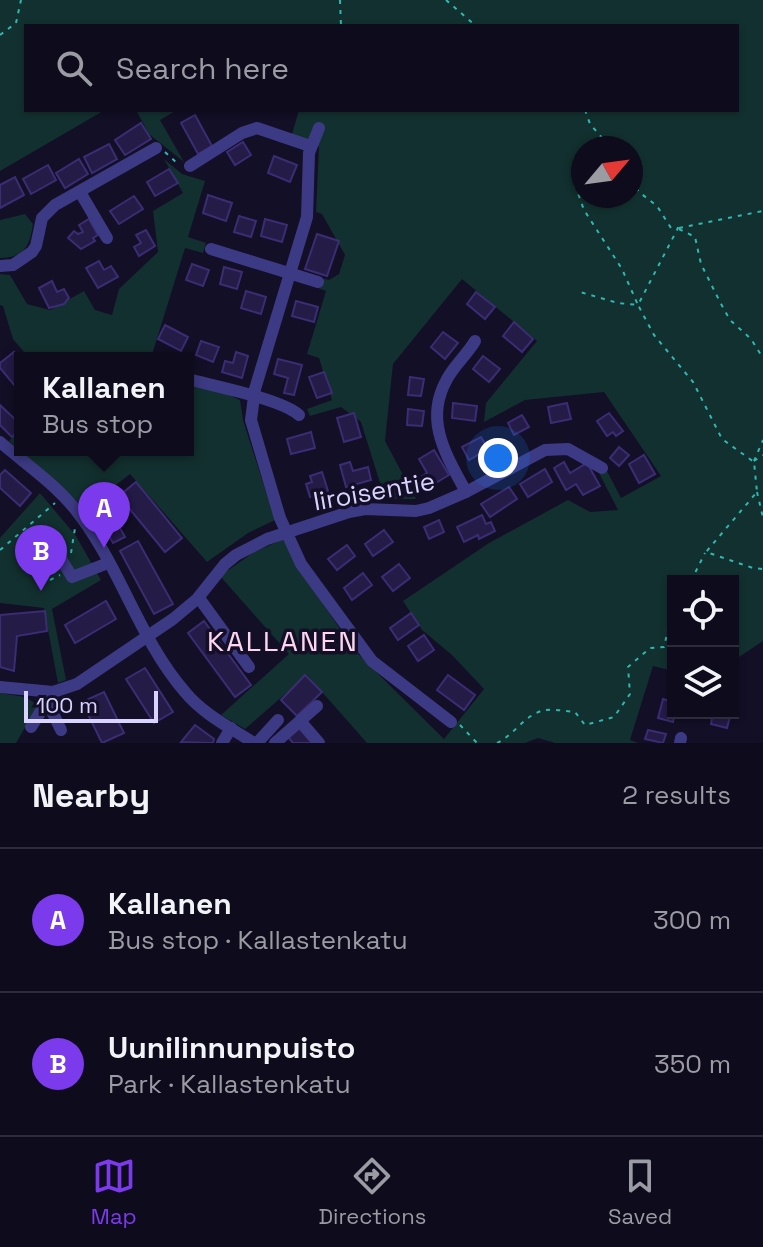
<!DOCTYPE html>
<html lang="en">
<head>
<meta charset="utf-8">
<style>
	:root { --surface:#0e0b1c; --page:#171425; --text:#f1f3f6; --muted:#9b9ba3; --line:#2e2b3b; --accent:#7c3aed }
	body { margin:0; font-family:"Space Grotesk",sans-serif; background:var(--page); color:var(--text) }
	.controls { position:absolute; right:24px; bottom:24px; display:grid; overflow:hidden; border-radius:0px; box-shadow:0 2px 6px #0004 }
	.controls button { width:72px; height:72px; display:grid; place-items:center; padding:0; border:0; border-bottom:2px solid var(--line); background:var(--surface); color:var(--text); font:40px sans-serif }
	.compass { position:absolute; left:571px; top:136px; width:72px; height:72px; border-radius:50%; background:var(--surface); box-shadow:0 2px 6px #0004; rotate:61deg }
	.scale { position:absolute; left:24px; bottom:20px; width:134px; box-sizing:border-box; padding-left:8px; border:4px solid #d9d4ff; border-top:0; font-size:22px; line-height:28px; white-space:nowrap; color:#d9d4ff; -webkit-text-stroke:6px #130f26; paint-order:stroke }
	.you { position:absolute; left:498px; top:458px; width:28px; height:28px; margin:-20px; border:6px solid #fff; border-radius:50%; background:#1a73e8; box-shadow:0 0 0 12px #1a73e833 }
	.badge { display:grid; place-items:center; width:52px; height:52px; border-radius:50%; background:var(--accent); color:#fff; font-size:26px; font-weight:700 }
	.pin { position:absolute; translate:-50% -66px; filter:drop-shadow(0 2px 4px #0008) }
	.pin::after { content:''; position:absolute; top:42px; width:28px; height:24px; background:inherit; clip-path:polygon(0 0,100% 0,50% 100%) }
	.popup { position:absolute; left:14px; top:352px; width:180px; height:104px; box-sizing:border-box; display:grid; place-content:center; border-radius:0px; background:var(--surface); filter:drop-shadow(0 2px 6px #0005); font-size:26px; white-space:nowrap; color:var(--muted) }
	.popup b { font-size:30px; color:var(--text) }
	.popup::after { content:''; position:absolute; left:50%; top:100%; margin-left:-16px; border:16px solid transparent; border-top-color:var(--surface) }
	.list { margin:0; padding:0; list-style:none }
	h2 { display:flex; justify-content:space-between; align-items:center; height:104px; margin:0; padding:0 32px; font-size:34px }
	h2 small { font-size:26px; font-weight:400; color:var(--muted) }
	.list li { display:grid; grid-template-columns:52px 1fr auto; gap:24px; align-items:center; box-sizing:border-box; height:144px; padding:0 32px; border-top:2px solid var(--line) }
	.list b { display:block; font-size:30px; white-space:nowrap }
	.list p { margin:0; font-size:26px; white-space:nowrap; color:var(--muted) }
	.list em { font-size:26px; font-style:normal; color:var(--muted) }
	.icon { flex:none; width:44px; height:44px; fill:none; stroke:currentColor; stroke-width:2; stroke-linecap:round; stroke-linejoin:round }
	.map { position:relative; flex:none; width:763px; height:743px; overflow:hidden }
	.search { position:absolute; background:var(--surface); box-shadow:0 2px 6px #0004; left:24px; right:24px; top:24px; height:88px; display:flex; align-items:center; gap:20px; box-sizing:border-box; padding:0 28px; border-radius:0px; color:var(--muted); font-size:30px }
	.sheet { height:392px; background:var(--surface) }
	nav { display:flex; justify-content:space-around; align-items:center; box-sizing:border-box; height:112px; border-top:2px solid var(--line); background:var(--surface); font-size:22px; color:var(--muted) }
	nav a { display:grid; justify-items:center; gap:4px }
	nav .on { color:var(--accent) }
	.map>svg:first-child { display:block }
	.green { fill:#12302f; fill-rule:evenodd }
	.building { fill:#241b47; stroke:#3b2d73; stroke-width:2 }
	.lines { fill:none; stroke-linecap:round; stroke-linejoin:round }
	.path { stroke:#2fb8b0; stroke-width:2; stroke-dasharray:4 6; stroke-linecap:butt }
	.minor { stroke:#3d3a85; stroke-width:12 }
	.labels { text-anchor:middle; stroke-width:7; stroke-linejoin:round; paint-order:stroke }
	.street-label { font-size:26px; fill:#d9d4ff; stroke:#130f26 }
	.neighbourhood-label { font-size:28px; letter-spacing:2px; fill:#ffd6f0; stroke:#130f26 }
</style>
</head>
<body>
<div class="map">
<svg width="763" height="743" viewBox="0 0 763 743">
	<rect width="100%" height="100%" fill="#130f26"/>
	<g class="green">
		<path d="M0,0H763V641L733,661V581H673V671L653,666L630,740L639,743H555L538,738L525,743H367L307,675L245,729L221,715L289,654L220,576L254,552L284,539L319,598L355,651L444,739L484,689L452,655L422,630L403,601L489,543L568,500L590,512L618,510L599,473L606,469L621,498L661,476L604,392L525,400L484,422L486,403L537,341L462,279L393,364L385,441L416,499H385L361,422L341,407L310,416L307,409L332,400L319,358L307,354L326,291L318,288L321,278L329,280L339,274L345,255L322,214L316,212L319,146L292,134L299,110H737V26H26V110H105L0,171ZM583,148H631V196H583Z"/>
		<polygon points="136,110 177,110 160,120 184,162 149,134"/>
		<polygon points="164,159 182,174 205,181 188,237 206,243 203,253 185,248 151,358 29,358 13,339 3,306 0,305 0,274 10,275 27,304 50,310 84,291 95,310 112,315 119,289 158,252 153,211 183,193"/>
		<path d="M25,214L33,224C30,246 24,258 0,258V220Z"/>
		<polygon points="188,377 240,400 243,420 275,520 248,533 207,562 130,474 85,509 9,441 20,429 20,450 188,450"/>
		<polygon points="40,493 76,536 101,580 52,609 66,680 58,683 44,608 0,603 0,538"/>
		<polygon points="0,693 25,697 38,705 16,743 0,743"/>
	</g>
	<g class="building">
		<polygon points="195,115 212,146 198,154 181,123"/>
		<polygon points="141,123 151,139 125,155 115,140"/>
		<polygon points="243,142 251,155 235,165 227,152"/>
		<polygon points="109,144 117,159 92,173 84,157"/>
		<polygon points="274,156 297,165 290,182 268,173"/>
		<polygon points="79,159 88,174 65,188 56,173"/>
		<polygon points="48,165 56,180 31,194 23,179"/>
		<polygon points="169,169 178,183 155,196 147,182"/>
		<polygon points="15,177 24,195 0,208 0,185"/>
		<polygon points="208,195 232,203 226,221 203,213"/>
		<polygon points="134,196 143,209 119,224 110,211"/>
		<polygon points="239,216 256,221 251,237 234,232"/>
		<polygon points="89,219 98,235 93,238 95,241 81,249 68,238 74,231 78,234 83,232 79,225"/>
		<polygon points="265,219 287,225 282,242 261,236"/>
		<polygon points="146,230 155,246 139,256 134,247 141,243 136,235"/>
		<polygon points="317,234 339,241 327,276 305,269"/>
		<polygon points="99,261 104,270 111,266 118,277 98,288 86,268"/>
		<polygon points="192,264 209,270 203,286 186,280"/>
		<polygon points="224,267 242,272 237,289 220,284"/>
		<polygon points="52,281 57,292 64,289 69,298 64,304 49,308 39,288"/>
		<polygon points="246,291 266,297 261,314 241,308"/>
		<polygon points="476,292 495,307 485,319 467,304"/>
		<polygon points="296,301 318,307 314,322 292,316"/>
		<polygon points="514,322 533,339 522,352 503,336"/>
		<polygon points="165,325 188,337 181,351 158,339"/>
		<polygon points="443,332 458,343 445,359 431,347"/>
		<polygon points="201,341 219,347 213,362 196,355"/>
		<polygon points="14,352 20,359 20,392 0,368 0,363"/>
		<polygon points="236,352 248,356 242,378 222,372 225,361 233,363"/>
		<polygon points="483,356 500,369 489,382 473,369"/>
		<polygon points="278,359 302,365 294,395 284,393 288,378 274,374"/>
		<polygon points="324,372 332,393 317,398 309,377"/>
		<polygon points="410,377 424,379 421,396 408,395"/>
		<polygon points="453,403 477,406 475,421 452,418"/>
		<polygon points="567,403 571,419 551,423 548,407"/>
		<polygon points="0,405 20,424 20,429 12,437 0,425"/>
		<polygon points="408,409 424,411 422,426 407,425"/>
		<polygon points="354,413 361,437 344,442 337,418"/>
		<polygon points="609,413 623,431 616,436 613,432 607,436 597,421"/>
		<polygon points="522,415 529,427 514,435 508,423"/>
		<polygon points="311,432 315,448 291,454 287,439"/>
		<polygon points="481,437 488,449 469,460 462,447"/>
		<polygon points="619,447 629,455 619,466 610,458"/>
		<polygon points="434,450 449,475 429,487 422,476 427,473 419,459"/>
		<polygon points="644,455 655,474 639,483 629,464"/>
		<polygon points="350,462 353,471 368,467 371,480 346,487 340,465"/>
		<polygon points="564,462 570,473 587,463 600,486 583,495 576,484 566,490 554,468"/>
		<polygon points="545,469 552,482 528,497 520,484"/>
		<polygon points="5,470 31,493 20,506 0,488 0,475"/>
		<polygon points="322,472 328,491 310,497 306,484 312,482 310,476"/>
		<polygon points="136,482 182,538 165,552 119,496"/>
		<polygon points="509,487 517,499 490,517 481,504"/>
		<polygon points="109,508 125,537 113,543 97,515"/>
		<polygon points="482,515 486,524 491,522 495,531 479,539 478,535 464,542 457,527"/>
		<polygon points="439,520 444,532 429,539 424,527"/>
		<polygon points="384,530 393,542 373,556 365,544"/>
		<polygon points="138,541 173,604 154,614 120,551"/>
		<polygon points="347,545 355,556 337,570 328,559"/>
		<polygon points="399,564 410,578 393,591 382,577"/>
		<polygon points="363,573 372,585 352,600 344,588"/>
		<polygon points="106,601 116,619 75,643 65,625"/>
		<polygon points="45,611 47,631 17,636 14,671 0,667 0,615"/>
		<polygon points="411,613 419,625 398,640 390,628"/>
		<polygon points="204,621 251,685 235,697 188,633"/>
		<polygon points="424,635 434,650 418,661 408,646"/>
		<polygon points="145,668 173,712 154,723 126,679"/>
		<polygon points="305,675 322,692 297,716 281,700"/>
		<polygon points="448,675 475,695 464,710 437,690"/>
		<polygon points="104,692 124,733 102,743 82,702"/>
		<polygon points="663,699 673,702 673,713 675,713 673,722 658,718"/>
		<polygon points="713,713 731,713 727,728 711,724"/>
		<polygon points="195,725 214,739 213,743 181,742"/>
		<polygon points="299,728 312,743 293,743 288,737"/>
		<polygon points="648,730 666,734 663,743 645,739"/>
	</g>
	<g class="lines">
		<g class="path">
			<polyline points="340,0 341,26"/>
			<polyline points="446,0 476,26"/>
			<polyline points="0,35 16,23 21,0"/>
			<polyline points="585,110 590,124 611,148"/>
			<polyline points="165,152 178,164"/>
			<polyline points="631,179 639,192 657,206 671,228 678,228 638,305 654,335 693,382 722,439 754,462 757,492 706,552 753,568 763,569"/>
			<polyline points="575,185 584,210 622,269 638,305 618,303 580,292"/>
			<polyline points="679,228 763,211"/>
			<polyline points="679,229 695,237 701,264 720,302 730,320 751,339 763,358"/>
			<polyline points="754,461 763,440"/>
			<polyline points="754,461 763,455"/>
			<polyline points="757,492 763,518"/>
			<polyline points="0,550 55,503"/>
			<polyline points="71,553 75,528"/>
			<polyline points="50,580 60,575"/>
			<polyline points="691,581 705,553"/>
			<polyline points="460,725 477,743"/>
			<path d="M497,743C514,735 523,717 541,711C550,708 565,711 575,712L585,725L614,717L630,694L628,667L650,648L664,647L673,608"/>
		</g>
		<g class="minor">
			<polyline points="319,128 309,153 307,217 255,389 251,420 280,518 301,564 372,661 451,722"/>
			<polyline points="190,166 242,133 257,128 310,146"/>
			<polyline points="80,192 107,238"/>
			<polyline points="211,249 318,282"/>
			<polyline points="0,266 13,265 32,252 36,246 42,218 55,205 156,148"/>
			<path d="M188,379C214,386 281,399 299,415"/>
			<path d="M0,442C28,466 60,487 81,517C122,572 140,640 185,692C203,714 231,728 254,743"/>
			<path d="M466,492C447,456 424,422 446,381C453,366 467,355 475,341"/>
			<polyline points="60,557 72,577 108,563"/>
			<polyline points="199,598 249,667"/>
			<polyline points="0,687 53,692 77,684 173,619 197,599 225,564 236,555 267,539 349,512 365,509 416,511 429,508 466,492 545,450 568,449 602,468"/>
			<polyline points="48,703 61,730"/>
			<polyline points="300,721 319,743"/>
			<polyline points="31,727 53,692"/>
			<polyline points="222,743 231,728"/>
			<polyline points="257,743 278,720"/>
			<polyline points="275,743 317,706"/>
			<polyline points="680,743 681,738"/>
		</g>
	</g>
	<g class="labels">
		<g class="street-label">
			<text transform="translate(374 491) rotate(-10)" y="9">Iiroisentie</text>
		</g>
		<g class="neighbourhood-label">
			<text x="283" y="651">KALLANEN</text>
		</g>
	</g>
</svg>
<div class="controls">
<button><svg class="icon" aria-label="locate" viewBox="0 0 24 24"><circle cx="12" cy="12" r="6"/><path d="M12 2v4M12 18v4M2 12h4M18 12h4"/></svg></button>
<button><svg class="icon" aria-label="layers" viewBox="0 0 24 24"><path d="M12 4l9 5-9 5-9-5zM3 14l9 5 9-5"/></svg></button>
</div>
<svg class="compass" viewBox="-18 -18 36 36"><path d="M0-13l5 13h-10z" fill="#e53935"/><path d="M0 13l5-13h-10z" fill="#9b9ba3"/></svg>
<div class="scale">100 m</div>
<div class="you"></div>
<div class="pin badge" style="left:104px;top:548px">A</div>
<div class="popup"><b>Kallanen</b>Bus stop</div>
<div class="pin badge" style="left:41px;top:591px">B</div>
<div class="search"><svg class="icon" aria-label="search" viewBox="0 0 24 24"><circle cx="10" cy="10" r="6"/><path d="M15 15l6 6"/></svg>Search here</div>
</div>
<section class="sheet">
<h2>Nearby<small>2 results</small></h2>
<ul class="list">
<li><span class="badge">A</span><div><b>Kallanen</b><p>Bus stop · Kallastenkatu</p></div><em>300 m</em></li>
<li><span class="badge">B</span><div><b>Uunilinnunpuisto</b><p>Park · Kallastenkatu</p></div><em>350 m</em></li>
</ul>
</section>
<nav>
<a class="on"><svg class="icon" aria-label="map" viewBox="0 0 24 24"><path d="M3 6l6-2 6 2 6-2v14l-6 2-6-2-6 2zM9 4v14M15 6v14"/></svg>Map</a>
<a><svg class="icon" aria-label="directions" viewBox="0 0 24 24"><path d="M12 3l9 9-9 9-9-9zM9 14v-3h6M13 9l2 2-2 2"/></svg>Directions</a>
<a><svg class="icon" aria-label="saved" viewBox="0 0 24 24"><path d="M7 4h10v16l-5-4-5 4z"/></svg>Saved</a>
</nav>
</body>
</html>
